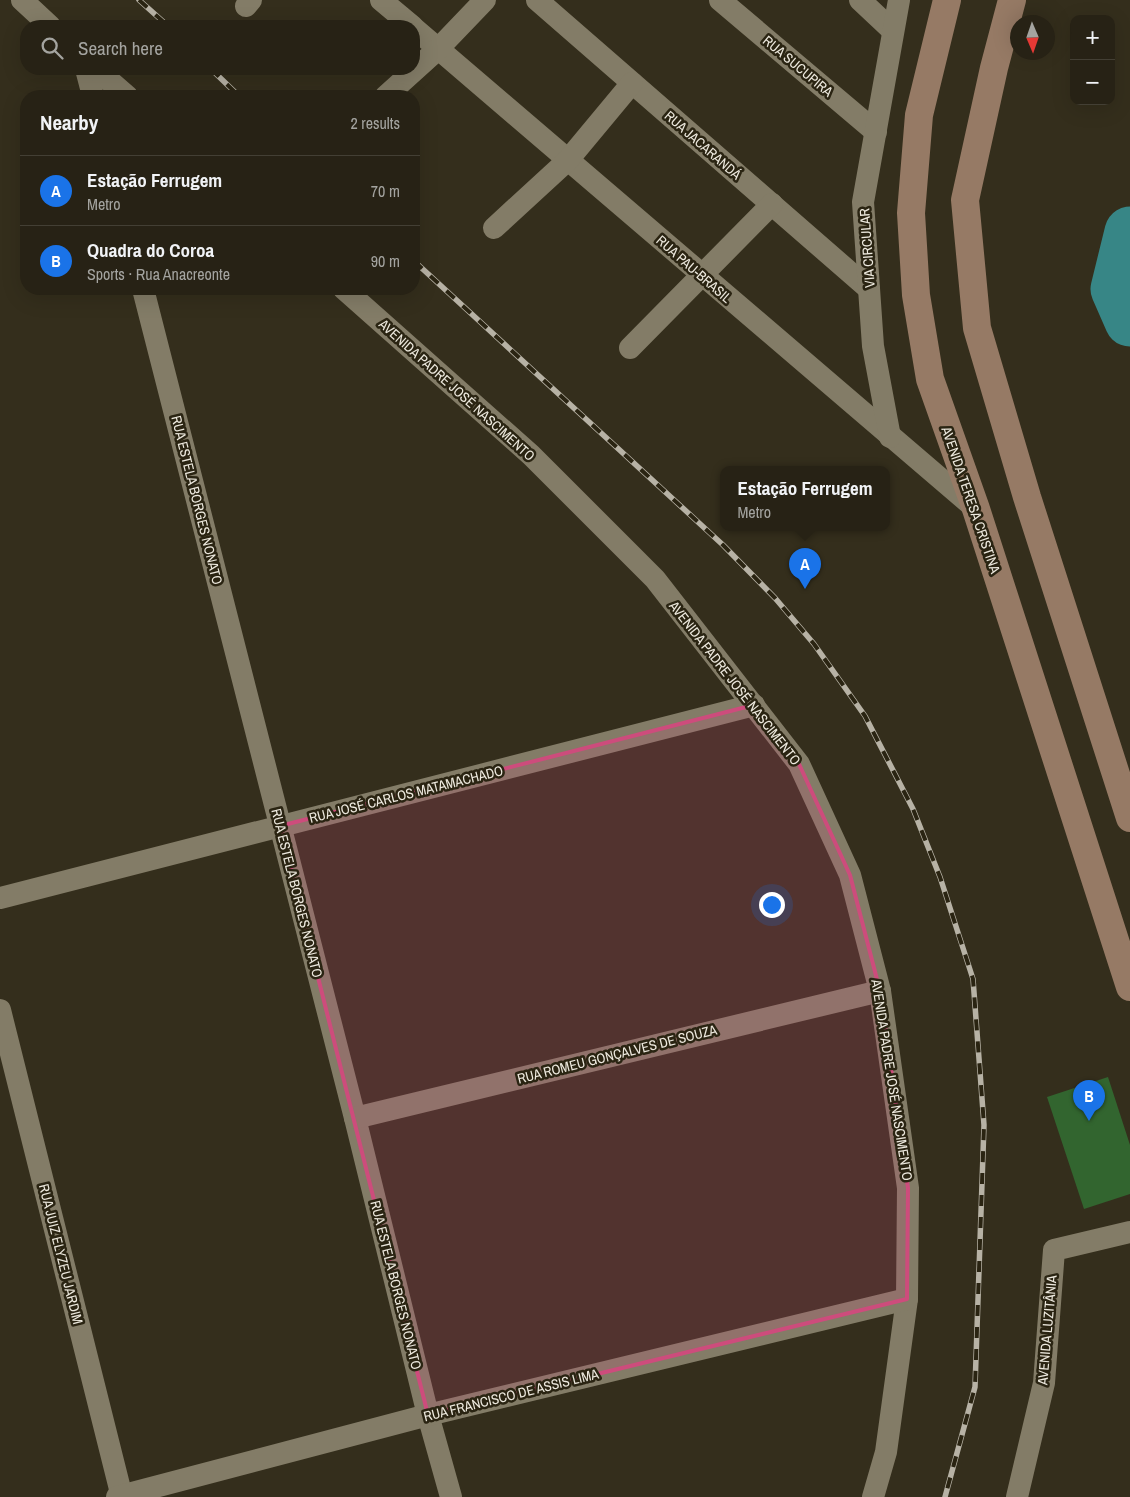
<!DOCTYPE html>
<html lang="en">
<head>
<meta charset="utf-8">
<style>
	:root { --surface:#272215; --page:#332f22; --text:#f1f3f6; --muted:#a4a4a0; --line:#433f34; --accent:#1a73e8 }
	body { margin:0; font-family:"Archivo Narrow",sans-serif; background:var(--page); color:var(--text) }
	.controls { position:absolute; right:15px; top:15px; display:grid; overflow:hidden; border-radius:10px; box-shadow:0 5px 20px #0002 }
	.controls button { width:45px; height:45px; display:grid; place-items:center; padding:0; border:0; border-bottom:1px solid var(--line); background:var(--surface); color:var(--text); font:25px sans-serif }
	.compass { position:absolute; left:1010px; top:15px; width:45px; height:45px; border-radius:50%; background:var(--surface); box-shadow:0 5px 20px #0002; rotate:178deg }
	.you { position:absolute; left:771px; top:904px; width:18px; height:18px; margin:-12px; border:4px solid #fff; border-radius:50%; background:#1a73e8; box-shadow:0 0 0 8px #1a73e833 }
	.badge { display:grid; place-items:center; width:32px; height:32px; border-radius:50%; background:var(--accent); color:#fff; font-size:16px; font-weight:700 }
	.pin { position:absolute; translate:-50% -41px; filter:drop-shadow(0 1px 2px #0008) }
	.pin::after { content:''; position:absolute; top:26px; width:18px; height:15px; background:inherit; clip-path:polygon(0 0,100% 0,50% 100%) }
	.popup { position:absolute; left:720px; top:466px; width:170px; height:65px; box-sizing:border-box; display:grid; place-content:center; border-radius:10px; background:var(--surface); filter:drop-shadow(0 1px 4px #0005); font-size:16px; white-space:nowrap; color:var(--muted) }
	.popup b { font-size:19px; color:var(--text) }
	.popup::after { content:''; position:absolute; left:50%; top:100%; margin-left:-10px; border:10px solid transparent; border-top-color:var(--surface) }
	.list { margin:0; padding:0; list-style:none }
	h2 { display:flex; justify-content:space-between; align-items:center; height:65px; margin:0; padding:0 20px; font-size:21px }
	h2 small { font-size:16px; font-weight:400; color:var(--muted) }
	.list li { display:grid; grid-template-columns:32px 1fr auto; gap:15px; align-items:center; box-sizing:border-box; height:70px; padding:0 20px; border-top:1px solid var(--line) }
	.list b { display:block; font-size:19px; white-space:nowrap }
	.list p { margin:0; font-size:16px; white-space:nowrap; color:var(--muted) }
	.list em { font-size:16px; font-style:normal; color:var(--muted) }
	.icon { flex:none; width:28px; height:28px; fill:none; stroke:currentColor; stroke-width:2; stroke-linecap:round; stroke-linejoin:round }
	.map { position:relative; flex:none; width:1130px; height:1497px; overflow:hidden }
	.search { position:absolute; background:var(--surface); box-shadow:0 5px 20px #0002; left:20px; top:20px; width:400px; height:55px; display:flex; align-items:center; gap:12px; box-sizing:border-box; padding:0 18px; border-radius:20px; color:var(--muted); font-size:19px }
	.panel { position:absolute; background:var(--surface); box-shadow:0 5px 20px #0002; left:20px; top:90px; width:400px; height:205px; border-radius:20px }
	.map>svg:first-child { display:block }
	.green { fill:#32652f }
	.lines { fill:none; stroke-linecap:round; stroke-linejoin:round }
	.river { stroke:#378686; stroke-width:51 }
	.street { stroke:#837c67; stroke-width:22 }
	.secondary { stroke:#967a65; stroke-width:28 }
	.rail-casing { stroke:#b7b2a5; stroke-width:5.5 }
	.rail { stroke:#2a2412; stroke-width:4; stroke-dasharray:11; stroke-linecap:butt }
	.marked { fill:#cd4c7c; fill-opacity:0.2; stroke:#cd4c7c; stroke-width:4; stroke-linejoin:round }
	.labels { text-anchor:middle; stroke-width:5; stroke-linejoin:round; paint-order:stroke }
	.street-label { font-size:14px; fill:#ede9de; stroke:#2a2412 }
</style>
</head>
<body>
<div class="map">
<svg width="1130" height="1497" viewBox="0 0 1130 1497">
	<rect width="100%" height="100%" fill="#342e1c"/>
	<polygon class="green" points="1108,1077 1130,1145 1130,1194 1084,1209 1047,1097"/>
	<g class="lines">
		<polyline class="river" points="1130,232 1116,289 1130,321"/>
		<g class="street">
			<polyline points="22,0 50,26"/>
			<polyline points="381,0 412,26"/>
			<polyline points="537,0 869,289"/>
			<polyline points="720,0 876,132"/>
			<polyline points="860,0 893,31"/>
			<polyline points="246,6 251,0"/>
			<polyline points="414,28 976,509"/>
			<polyline points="86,69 93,96"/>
			<polyline points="96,69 127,96"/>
			<polyline points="386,96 438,49 485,0"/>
			<polyline points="494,228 568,160 632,83"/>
			<polyline points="143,289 355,1118 428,1415 451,1497"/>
			<polyline points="344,289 531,455 655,579 799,764 850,875 880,991 908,1188 907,1299 886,1452 873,1497"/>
			<polyline points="630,348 772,204"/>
			<polyline points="890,437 873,346 863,202 899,0"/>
			<polyline points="0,898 754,705"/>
			<polyline points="0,1010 122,1497"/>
			<polyline points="355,1118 880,991"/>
			<polyline points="117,1497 428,1415 907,1299"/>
			<polyline points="1017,1497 1044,1383 1054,1250 1130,1232"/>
		</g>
		<g class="secondary">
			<polyline points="947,0 919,115 911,213 916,295 930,379 976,509 1130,987"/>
			<polyline points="1012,0 994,68 965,200 977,328 1027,497 1130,818"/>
		</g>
		<g class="rail-casing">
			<g id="rail">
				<polyline points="139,0 168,26"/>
				<polyline points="211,69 239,96"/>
				<polyline points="414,261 723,545 775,598 814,644 865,716 913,809 940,877 973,979 984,1125 975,1387 945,1497"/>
			</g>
		</g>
		<use href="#rail" class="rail"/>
	</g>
	<path class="marked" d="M754,705L799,764L850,875L880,991L908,1188L907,1299L428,1415L280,826Z"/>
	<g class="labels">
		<g class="street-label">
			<text transform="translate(798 66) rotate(40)" y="5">RUA SUCUPIRA</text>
			<text transform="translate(703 145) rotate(41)" y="5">RUA JACARANDÁ</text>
			<text transform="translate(867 248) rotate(-94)" y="5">VIA CIRCULAR</text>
			<text transform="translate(694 269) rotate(41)" y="5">RUA PAU-BRASIL</text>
			<text transform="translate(457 390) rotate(42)" y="5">AVENIDA PADRE JOSÉ NASCIMENTO</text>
			<text transform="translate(197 500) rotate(76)" y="5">RUA ESTELA BORGES NONATO</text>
			<text transform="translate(971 500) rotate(71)" y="5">AVENIDA TERESA CRISTINA</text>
			<text transform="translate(735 683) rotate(52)" y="5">AVENIDA PADRE JOSÉ NASCIMENTO</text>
			<text transform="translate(406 794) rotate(-14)" y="5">RUA JOSÉ CARLOS MATAMACHADO</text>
			<text transform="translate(297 893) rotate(76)" y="5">RUA ESTELA BORGES NONATO</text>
			<text transform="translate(617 1054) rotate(-14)" y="5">RUA ROMEU GONÇALVES DE SOUZA</text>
			<text transform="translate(892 1080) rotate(81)" y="5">AVENIDA PADRE JOSÉ NASCIMENTO</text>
			<text transform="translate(61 1254) rotate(76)" y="5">RUA JUIZ ELYZEU JARDIM</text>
			<text transform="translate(396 1285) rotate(76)" y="5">RUA ESTELA BORGES NONATO</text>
			<text transform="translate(1047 1330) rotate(-85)" y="5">AVENIDA LUZITÂNIA</text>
			<text transform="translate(511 1395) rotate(-14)" y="5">RUA FRANCISCO DE ASSIS LIMA</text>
		</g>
	</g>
</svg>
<div class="controls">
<button>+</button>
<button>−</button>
</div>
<svg class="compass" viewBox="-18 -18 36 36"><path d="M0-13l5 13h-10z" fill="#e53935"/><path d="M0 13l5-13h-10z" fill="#a4a4a0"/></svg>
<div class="you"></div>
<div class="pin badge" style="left:805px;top:589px">A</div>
<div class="popup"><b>Estação Ferrugem</b>Metro</div>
<div class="pin badge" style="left:1089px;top:1121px">B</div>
<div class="search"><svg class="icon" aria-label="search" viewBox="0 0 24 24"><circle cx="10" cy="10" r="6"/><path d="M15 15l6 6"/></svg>Search here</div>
<section class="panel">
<h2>Nearby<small>2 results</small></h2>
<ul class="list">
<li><span class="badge">A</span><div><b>Estação Ferrugem</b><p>Metro</p></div><em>70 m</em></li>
<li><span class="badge">B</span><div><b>Quadra do Coroa</b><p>Sports · Rua Anacreonte</p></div><em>90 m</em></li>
</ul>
</section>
</div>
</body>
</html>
